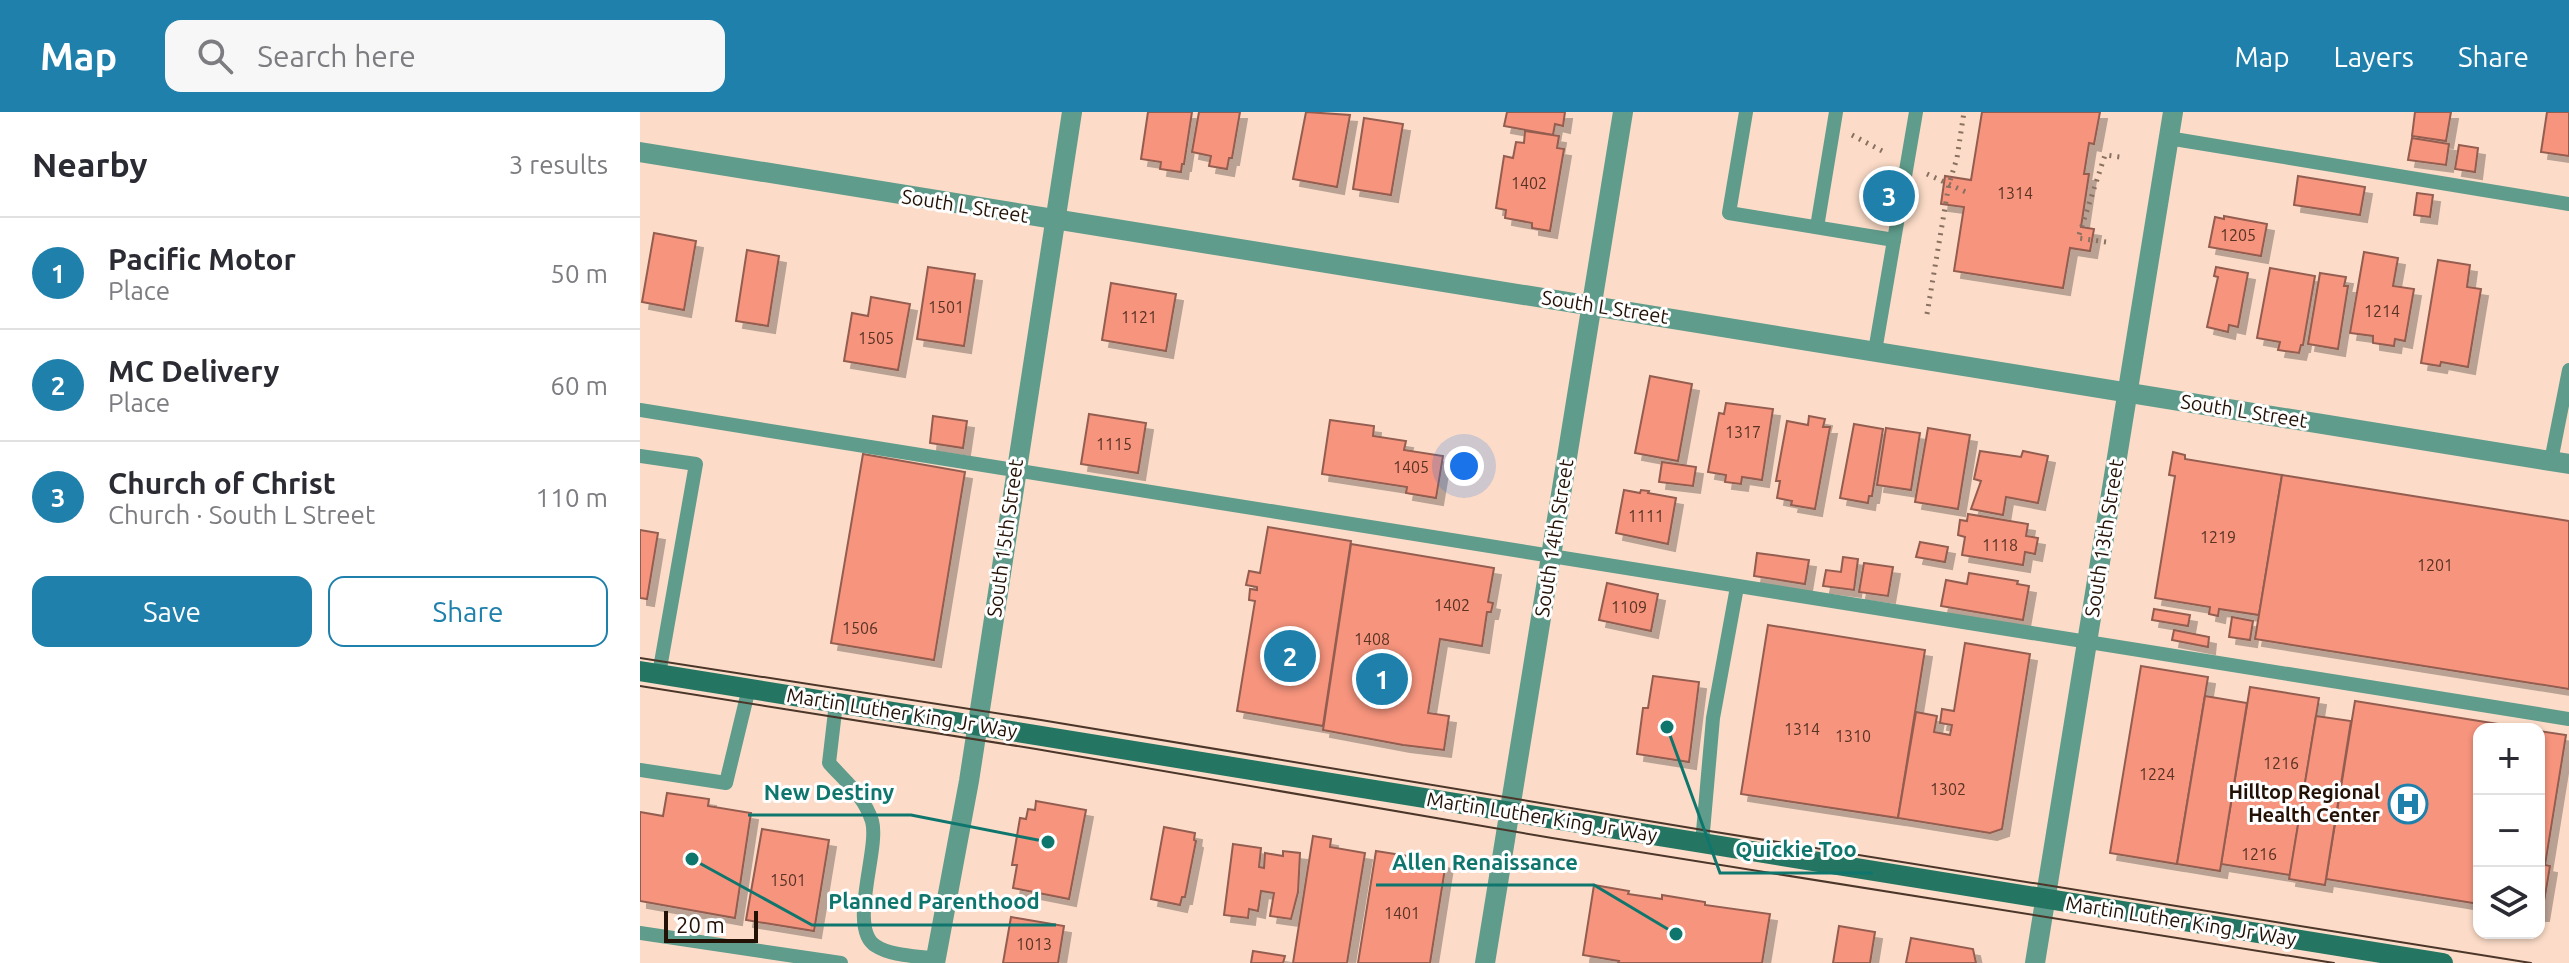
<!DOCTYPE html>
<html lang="en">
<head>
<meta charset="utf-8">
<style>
	:root { --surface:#fff; --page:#f7f7f7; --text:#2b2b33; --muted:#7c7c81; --line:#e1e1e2; --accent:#1f80ac }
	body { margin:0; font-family:Ubuntu,sans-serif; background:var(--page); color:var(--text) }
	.controls { position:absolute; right:24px; bottom:24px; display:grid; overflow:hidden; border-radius:16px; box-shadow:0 2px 6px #0004 }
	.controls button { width:72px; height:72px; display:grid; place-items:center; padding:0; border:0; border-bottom:2px solid var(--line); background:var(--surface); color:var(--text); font:40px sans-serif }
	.scale { position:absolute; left:24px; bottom:20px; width:94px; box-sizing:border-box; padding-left:8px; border:4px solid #231105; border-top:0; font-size:22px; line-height:28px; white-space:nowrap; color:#231105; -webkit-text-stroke:6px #fff; paint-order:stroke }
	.you { position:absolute; left:824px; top:354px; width:28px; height:28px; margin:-20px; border:6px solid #fff; border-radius:50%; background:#1a73e8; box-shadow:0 0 0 12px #1a73e833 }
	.badge { display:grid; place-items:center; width:52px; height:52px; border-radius:50%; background:var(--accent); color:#fff; font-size:26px; font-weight:700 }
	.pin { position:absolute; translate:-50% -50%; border:4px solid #fff; box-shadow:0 2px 8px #0006 }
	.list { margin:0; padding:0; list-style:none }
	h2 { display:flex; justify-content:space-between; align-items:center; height:104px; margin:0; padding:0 32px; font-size:34px }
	h2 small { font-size:26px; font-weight:400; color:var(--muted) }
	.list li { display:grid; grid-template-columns:52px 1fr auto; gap:24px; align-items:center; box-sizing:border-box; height:112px; padding:0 32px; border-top:2px solid var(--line) }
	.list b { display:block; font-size:30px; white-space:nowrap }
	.list p { margin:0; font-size:26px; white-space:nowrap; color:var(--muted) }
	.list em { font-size:26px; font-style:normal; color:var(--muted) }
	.actions { display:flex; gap:16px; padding:24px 32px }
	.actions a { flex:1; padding:18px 0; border:2px solid var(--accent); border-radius:16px; text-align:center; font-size:28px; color:var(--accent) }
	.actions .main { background:var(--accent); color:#fff }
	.icon { flex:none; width:44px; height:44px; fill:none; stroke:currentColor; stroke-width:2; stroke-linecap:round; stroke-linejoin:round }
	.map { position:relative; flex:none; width:1929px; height:851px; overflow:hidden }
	header { display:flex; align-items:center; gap:48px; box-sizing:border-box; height:112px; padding:0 40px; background:var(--accent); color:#fff }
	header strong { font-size:38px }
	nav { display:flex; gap:44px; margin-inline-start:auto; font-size:28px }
	.search { width:560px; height:72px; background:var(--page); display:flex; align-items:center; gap:20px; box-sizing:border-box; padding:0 28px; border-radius:16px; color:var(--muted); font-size:30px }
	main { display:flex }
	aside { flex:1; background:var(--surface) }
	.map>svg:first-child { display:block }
	.building { fill:#f6947d; stroke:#935d50; stroke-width:2; filter:url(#shadow) }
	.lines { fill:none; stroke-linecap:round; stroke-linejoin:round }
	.path { stroke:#897161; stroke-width:5; stroke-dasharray:2 6; stroke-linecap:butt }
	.service { stroke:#5f9c8b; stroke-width:14 }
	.minor { stroke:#5f9c8b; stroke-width:20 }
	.tertiary { stroke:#5f9c8b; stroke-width:20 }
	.secondary { stroke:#247562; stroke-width:20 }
	.tram { stroke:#4b3629; stroke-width:2 }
	.labels { text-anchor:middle; stroke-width:6; stroke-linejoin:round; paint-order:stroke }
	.number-label { font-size:16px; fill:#583223 }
	.street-label { font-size:20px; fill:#231105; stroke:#fff }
	.poi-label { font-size:20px; font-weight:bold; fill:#231105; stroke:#fff; text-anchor:end }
	.leader { fill:none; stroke:#0f766e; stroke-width:3 }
	.callout-dot { fill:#0f766e; stroke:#fff; stroke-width:3 }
	.callout-label { font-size:22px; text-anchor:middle; font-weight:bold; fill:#0f766e; stroke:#fff; stroke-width:6; stroke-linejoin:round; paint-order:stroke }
</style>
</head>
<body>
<header>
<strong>Map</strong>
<div class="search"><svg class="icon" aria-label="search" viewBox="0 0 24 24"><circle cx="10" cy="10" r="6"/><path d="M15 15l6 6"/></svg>Search here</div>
<nav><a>Map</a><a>Layers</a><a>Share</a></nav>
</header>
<main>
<aside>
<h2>Nearby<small>3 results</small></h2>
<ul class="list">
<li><span class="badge">1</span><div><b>Pacific Motor</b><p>Place</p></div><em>50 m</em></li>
<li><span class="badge">2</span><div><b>MC Delivery</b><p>Place</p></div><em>60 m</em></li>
<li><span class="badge">3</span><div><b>Church of Christ</b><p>Church · South L Street</p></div><em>110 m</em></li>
</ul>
<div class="actions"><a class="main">Save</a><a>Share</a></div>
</aside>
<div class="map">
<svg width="1929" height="851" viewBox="0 0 1929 851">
	<defs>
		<filter id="shadow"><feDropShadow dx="7" dy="7" stdDeviation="0" flood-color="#0004"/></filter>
	</defs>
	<rect width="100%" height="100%" fill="#fcdcc8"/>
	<g class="building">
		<polygon points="508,0 552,0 544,52 542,52 541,60 520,57 521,50 501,47"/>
		<polygon points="559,0 600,0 592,46 589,46 587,57 569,54 571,44 552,40"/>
		<polygon points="666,0 710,3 697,75 653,67"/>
		<polygon points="867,0 925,0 923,14 915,12 913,23 864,14"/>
		<polygon points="1342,0 1460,0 1454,32 1449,31 1444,62 1449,62 1441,115 1454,117 1450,139 1430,136 1423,176 1314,159 1324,95 1301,92 1305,64 1331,68"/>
		<polygon points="1775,0 1811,0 1806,29 1772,24"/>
		<polygon points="1907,0 1929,0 1929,44 1901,40"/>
		<polygon points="724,6 763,12 751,83 713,77"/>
		<polygon points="885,19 919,24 917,36 924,37 910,119 892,116 892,111 865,106 866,98 856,96 864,44 873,46 876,30 884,31"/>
		<polygon points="1772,26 1809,32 1806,53 1768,48"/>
		<polygon points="1819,33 1838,36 1835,60 1815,57"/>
		<polygon points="1658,64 1725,75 1720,103 1654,93"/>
		<polygon points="1777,81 1793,83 1790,105 1774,103"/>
		<polygon points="1584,104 1627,112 1621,144 1569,135 1575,105 1584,107"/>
		<polygon points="14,121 56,129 44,198 2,190"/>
		<polygon points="107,138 139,144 128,214 96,209"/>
		<polygon points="1724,140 1758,146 1753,174 1774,177 1765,229 1755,227 1754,234 1733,231 1733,224 1710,221"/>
		<polygon points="1798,148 1830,153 1827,175 1841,177 1828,255 1801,250 1800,254 1781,251"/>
		<polygon points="288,155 335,162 324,234 277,227"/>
		<polygon points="1576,155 1608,161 1598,215 1589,213 1588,220 1567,215 1578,165 1574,164"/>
		<polygon points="1630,156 1675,164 1663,233 1661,233 1659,241 1638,238 1640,230 1617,226"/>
		<polygon points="1680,161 1706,165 1704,174 1708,174 1698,237 1668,232"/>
		<polygon points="471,171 536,182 526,239 462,228"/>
		<polygon points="231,185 270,192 258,258 204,249 212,201 228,204"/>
		<polygon points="1010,264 1052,272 1038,349 995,341"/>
		<polygon points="1086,291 1133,297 1122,368 1102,365 1101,372 1085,370 1086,363 1068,360 1079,301 1084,302"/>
		<polygon points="449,302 506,311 498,361 441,352"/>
		<polygon points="293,304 327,309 323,336 290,331"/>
		<polygon points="1169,304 1185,307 1183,315 1190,315 1175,397 1151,393 1152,389 1137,386 1140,369 1136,369 1147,309 1168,313"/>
		<polygon points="690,308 734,314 733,324 766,329 764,338 803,344 796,386 766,381 767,375 682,362"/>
		<polygon points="1214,312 1243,317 1232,384 1229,384 1228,391 1200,386"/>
		<polygon points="1246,316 1280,321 1271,378 1237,373"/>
		<polygon points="1288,316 1330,323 1318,397 1275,390"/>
		<polygon points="1340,339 1381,345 1383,339 1408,344 1398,391 1366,385 1363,403 1331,397 1341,369 1334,367"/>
		<polygon points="1533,340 1545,343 1545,347 1642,363 1619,503 1579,497 1578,504 1569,502 1570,495 1515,486 1535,364 1529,363"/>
		<polygon points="223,342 325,360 294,548 191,531"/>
		<polygon points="1022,350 1056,355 1053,374 1019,370"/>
		<polygon points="1642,363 1929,409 1929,577 1615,527"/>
		<polygon points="984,378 1000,381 1001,378 1009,379 1008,381 1036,386 1028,432 976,421"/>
		<polygon points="1328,402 1388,412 1386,424 1398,426 1395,442 1385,440 1383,453 1322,443 1325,425 1318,423 1320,408 1327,409"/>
		<polygon points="628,415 711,429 683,614 597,599 615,489 609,488 610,477 617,478 617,475 606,473 609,459 620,461"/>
		<polygon points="0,418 18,421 7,487 0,486"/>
		<polygon points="1280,430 1308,435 1305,450 1276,445"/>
		<polygon points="711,432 854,456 848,490 853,491 851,500 847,500 842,534 800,527 788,601 809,604 804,638 763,633 683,618"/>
		<polygon points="1117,441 1169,448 1165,472 1114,464"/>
		<polygon points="1203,445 1218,447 1214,478 1183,474 1186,458 1201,460"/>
		<polygon points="1224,451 1253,455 1248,484 1219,480"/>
		<polygon points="1329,461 1378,469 1377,472 1389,474 1383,508 1301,494 1306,468 1327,472"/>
		<polygon points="967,471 1018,482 1011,519 959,508"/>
		<polygon points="1514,497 1550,503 1548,514 1512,508"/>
		<polygon points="1592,505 1613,509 1610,528 1589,525"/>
		<polygon points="1128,513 1285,538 1258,706 1101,682"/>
		<polygon points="1534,518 1569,525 1568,535 1532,528"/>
		<polygon points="1325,531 1390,542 1362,717 1350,721 1258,706 1276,600 1297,604 1294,620 1310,623 1312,613 1300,611 1302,597 1314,599"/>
		<polygon points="1501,554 1568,565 1537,752 1470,741"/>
		<polygon points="1013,564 1059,570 1049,650 997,642 1003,596 1008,596"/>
		<polygon points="1610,575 1679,586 1650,763 1581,752"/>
		<polygon points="1565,584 1607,591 1580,759 1537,752"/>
		<polygon points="1715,589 1889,617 1839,617 1839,792 1686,767"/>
		<polygon points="1676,604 1711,609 1685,773 1649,767"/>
		<polygon points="1899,619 1926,623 1905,753 1910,754 1902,802 1899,802"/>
		<polygon points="27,681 69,687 68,694 111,701 95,806 0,789 0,700 23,704"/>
		<polygon points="396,689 446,698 429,787 373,776 377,753 372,753 380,706 386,707 388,697 395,698"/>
		<polygon points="524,715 555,721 554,728 556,729 545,785 542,785 540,793 511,787"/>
		<polygon points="122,717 189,728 174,819 106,808"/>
		<polygon points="673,724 691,727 690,735 725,741 707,851 653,851"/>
		<polygon points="593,732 621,736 619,755 624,756 625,741 643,744 643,739 660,741 658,780 651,807 630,804 634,781 621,779 618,799 609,797 608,806 584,803"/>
		<polygon points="736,739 806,750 790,851 718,851"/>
		<polygon points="954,773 989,779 988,782 1022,787 1022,783 1065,790 1065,793 1130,802 1122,851 978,851 979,849 943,843"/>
		<polygon points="371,805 424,814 418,851 363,851"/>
		<polygon points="1199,814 1235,820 1230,851 1193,851"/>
		<polygon points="1271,826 1333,837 1336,851 1266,851"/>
		<polygon points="613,839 645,844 643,851 611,851"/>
	</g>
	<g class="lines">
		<g class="path">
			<polyline points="1212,23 1246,41"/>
			<polyline points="1287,62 1328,81"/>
			<polyline points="1466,130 1438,126 1465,43 1480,45"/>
			<polyline points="1287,202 1309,72 1317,46 1324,0"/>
		</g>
		<g class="service">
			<polyline points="1106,0 1089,101 1254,128"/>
			<polyline points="1528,26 1929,92"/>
			<polyline points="1177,115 1196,0"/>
			<polyline points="1235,239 1276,0"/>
			<polyline points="0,298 1929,607"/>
			<polyline points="0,344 56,352 19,562"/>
			<polyline points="1911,349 1929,258"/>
			<path d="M196,591L189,651C206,670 224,684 232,709C240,737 207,817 236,834C251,844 278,844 296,847"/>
			<polyline points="0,658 86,671 109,576"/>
			<polyline points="1062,731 1073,606 1097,475"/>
			<polyline points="0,821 201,851"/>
		</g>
		<g class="minor">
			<polyline points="0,40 1929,352"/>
			<polyline points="845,851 983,0"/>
			<polyline points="1395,851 1533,0"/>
		</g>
		<polyline class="tertiary" points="295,851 329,669 432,0"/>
		<polyline class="secondary" points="0,559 1803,851"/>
		<g class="tram">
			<polyline points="0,546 401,608 1063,718 1891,851"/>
			<polyline points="0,574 396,637 912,726 1694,851"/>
		</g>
	</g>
	<defs>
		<g id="hospital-ring" transform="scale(2)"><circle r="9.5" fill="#fff" stroke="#1f80ac" stroke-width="1.5"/><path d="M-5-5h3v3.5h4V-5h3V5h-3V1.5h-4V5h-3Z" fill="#1f80ac"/></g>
	</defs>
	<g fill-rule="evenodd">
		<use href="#hospital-ring" x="1768" y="692"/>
	</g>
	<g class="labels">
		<g class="number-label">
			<text x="889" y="77">1402</text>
			<text x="1375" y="87">1314</text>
			<text x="1598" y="129">1205</text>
			<text x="306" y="201">1501</text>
			<text x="1742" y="205">1214</text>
			<text x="499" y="211">1121</text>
			<text x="236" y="232">1505</text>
			<text x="1103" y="326">1317</text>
			<text x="474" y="338">1115</text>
			<text x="771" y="361">1405</text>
			<text x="1006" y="410">1111</text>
			<text x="1578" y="431">1219</text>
			<text x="1360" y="439">1118</text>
			<text x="1795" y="459">1201</text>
			<text x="812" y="499">1402</text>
			<text x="989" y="501">1109</text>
			<text x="220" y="522">1506</text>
			<text x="732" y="533">1408</text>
			<text x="1162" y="623">1314</text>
			<text x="1213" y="630">1310</text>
			<text x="1641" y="657">1216</text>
			<text x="1517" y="668">1224</text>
			<text x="1308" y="683">1302</text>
			<text x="1619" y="748">1216</text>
			<text x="148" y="774">1501</text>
			<text x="762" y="807">1401</text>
			<text x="394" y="838">1013</text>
		</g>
		<g class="street-label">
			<text transform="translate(325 94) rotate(9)" y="7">South L Street</text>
			<text transform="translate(965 195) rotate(9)" y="7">South L Street</text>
			<text transform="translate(1604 299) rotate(9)" y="7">South L Street</text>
			<text transform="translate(365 426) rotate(-82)" y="7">South 15th Street</text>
			<text transform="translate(914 426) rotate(-81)" y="7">South 14th Street</text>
			<text transform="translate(1464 426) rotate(-81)" y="7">South 13th Street</text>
			<text transform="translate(262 601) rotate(9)" y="7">Martin Luther King Jr Way</text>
			<text transform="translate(902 705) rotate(9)" y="7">Martin Luther King Jr Way</text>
			<text transform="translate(1541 809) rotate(9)" y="7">Martin Luther King Jr Way</text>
		</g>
		<g class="poi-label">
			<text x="1740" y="687">Hilltop Regional<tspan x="1740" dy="23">Health Center</tspan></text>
		</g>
	</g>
	<path class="leader" d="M408 730L271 703H108M1027 615L1080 761H1233M1036 822L954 773H736M52 747L172 813H416"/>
	<g class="callout-dot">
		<circle cx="408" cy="730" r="8"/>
		<circle cx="1027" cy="615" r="8"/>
		<circle cx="1036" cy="822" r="8"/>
		<circle cx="52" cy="747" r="8"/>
	</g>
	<g class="callout-label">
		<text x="189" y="688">New Destiny</text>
		<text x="1156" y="745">Quickie Too</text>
		<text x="845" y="758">Allen Renaissance</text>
		<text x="294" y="797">Planned Parenthood</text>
	</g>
</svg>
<div class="controls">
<button>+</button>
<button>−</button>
<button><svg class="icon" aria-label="layers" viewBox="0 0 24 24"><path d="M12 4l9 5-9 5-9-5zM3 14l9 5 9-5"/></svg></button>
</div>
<div class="scale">20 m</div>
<div class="you"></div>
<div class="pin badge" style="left:742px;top:567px">1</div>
<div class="pin badge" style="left:650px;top:544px">2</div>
<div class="pin badge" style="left:1249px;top:84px">3</div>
</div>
</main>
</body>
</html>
